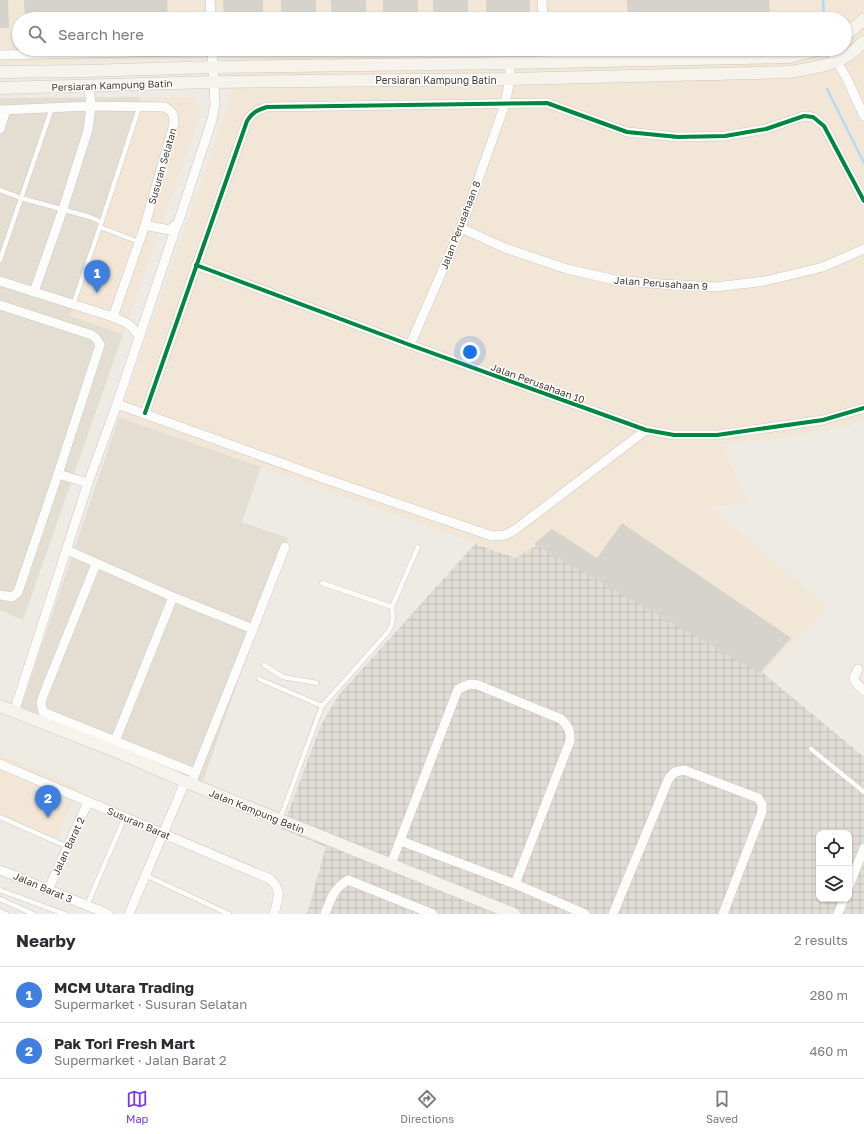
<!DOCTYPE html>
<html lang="en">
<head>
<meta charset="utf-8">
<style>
	:root { --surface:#fff; --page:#f7f7f7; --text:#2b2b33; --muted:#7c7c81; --line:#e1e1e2; --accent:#7c3aed }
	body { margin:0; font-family:"Golos Text",sans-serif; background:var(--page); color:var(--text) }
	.controls { position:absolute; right:12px; bottom:12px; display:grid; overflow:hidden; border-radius:8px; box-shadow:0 1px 3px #0004 }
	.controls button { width:36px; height:36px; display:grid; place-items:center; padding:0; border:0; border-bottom:1px solid var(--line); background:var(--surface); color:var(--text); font:20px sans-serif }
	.you { position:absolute; left:470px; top:352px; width:14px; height:14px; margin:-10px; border:3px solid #fff; border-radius:50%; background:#1a73e8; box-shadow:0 0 0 6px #1a73e833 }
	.badge { display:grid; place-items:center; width:26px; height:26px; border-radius:50%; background:var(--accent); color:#fff; font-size:13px; font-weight:700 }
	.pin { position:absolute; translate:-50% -33px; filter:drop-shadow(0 1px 2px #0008) }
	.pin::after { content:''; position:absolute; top:21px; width:14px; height:12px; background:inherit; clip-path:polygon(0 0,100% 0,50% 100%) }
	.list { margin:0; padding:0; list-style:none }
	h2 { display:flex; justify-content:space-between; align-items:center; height:52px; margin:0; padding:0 16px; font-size:17px }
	h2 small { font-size:13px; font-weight:400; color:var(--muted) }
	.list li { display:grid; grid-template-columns:26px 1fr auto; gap:12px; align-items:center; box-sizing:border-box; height:56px; padding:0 16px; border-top:1px solid var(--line) }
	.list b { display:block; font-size:15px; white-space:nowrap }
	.list p { margin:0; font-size:13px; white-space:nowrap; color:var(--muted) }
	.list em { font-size:13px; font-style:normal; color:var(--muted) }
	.icon { flex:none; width:22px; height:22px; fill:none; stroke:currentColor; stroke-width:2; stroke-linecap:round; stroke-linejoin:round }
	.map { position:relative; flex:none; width:864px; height:914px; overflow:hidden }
	.search { position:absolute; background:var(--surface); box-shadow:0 1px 3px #0004; left:12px; right:12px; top:12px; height:44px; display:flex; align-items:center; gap:10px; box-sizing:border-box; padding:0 14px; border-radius:22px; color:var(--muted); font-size:15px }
	.sheet { height:164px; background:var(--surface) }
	nav { display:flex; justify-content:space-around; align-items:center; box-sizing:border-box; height:56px; border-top:1px solid var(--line); background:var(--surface); font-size:11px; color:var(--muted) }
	nav a { display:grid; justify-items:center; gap:2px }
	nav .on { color:var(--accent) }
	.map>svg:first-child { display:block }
	.residential { fill:#e3ddd2 }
	.commercial { fill:#f2e6d6; fill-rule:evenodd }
	.industrial { fill:url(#industrial-grid); fill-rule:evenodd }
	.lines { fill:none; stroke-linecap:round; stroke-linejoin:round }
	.stream { stroke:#b2daf0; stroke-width:2.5 }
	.building { fill:#d6d2cc }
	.lane-casing { stroke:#cac7c1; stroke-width:5.5 }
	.street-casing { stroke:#cac7c1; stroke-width:10 }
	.secondary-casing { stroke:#cfc9bd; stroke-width:13 }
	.lane { stroke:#fcfcfb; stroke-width:4.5 }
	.street { stroke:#fcfcfb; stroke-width:9 }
	.secondary { stroke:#f6f3ec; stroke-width:12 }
	.cycleway-casing { stroke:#fff; stroke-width:6 }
	.cycleway { stroke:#00873e; stroke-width:4 }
	.labels { text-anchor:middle; stroke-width:3; stroke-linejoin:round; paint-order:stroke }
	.street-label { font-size:10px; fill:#433c32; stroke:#fff }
</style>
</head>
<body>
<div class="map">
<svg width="864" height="914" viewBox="0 0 864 914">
	<defs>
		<pattern id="industrial-grid" width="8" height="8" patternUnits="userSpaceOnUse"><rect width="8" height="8" fill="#e1dcd6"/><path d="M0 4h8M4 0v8" fill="none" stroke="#c2beb8"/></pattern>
	</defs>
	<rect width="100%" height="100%" fill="#eeebe5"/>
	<g class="residential">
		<polygon points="140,97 70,316 123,334 23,620 0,610 0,98"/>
		<polygon points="119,417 261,467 242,522 288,538 202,784 21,707"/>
	</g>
	<g class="commercial">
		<path d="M0,0H864V419L851,425L783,439L722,444L749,504L711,507L827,607L763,673L539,544L517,558L119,417L245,56L0,64ZM19,19H845V49H19Z"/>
		<polygon points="140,97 195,97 201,113 123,334 70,316"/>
		<polygon points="0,754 79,788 57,840 0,816"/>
	</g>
	<path class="industrial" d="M475,544L516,558L539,544L763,673L864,757V914H307L326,847L282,829L321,725L338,696ZM819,833H849V899H819Z"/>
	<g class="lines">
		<g class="stream">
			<polyline points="823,0 824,19"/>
			<polyline points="827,89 864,163"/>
		</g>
	</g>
	<g class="building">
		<polygon points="0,0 8,0 9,28 0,28"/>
		<polygon points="24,0 167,0 168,19 25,19"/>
		<polygon points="223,0 263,0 263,19 224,19"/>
		<rect x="281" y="0" width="35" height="19"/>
		<polygon points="331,0 366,0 366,19 332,19"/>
		<rect x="383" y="0" width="35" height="19"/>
		<rect x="433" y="0" width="35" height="19"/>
		<rect x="486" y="0" width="44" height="19"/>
		<polygon points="627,0 769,0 770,16 628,18"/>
		<polygon points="622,523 791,638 760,673 534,544 552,529 597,558"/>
	</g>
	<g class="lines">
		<g class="lane-casing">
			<g id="lane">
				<polyline points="0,190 21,198 90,217 101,222"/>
				<polyline points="100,227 139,242"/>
				<polyline points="0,260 52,108"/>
				<polyline points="73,305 100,227 139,108"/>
				<polyline points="392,607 418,547"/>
				<polyline points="264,665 283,677 317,683"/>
				<polyline points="259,679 322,706"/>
				<polyline points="811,749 864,792"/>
				<polyline points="0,817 68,847"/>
				<path d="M280,819L322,706L388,632C394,623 393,617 392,607L322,583"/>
				<polyline points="145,875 229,914"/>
				<polyline points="0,890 65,914"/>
				<polyline points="0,899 33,914"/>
				<polyline points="87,905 125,817"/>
				<polyline points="0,911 6,914"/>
			</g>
		</g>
		<g class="street-casing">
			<g id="street">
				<polyline points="210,0 211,19"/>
				<polyline points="542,0 543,19"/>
				<polyline points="830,49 847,79 864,116"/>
				<polyline points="0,55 264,49"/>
				<path d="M0,110L91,106L165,107C173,112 174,115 174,124L145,225L113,317"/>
				<polyline points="0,129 6,110"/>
				<polyline points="145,225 169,230 178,223 212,120 215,104 212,49"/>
				<polyline points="461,228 505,248 567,269 615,280 662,284 716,287 765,281 823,267 864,249"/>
				<polyline points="196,265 410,345 646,430 674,435 717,435 823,420 864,408"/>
				<path d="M0,281L113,317C125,322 134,325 139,338L117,404L88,483L14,712"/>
				<polyline points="34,292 63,209 88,130 91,106 89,87"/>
				<polyline points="0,305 92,335 96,338 100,345 58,474 18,592 12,597 0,595"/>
				<polyline points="139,338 177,224"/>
				<polyline points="410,345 461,228 505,104 510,79 510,63"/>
				<polyline points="117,404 317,476 492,536 505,535 516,529 646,430"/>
				<path d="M145,413L247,121C253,112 257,110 267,107L547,103L627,132L678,137L725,136L766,129L804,116L813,117L824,126L864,201"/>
				<polyline points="58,474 88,483"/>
				<polyline points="67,550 173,597 253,629 191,784"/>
				<polyline points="96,564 43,696 41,703 43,712 195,773"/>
				<polyline points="253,629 285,547"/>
				<polyline points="858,669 854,678 855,682 864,691"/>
				<polyline points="115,747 115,741 173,597"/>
				<path d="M0,764L270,879C283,891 278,898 274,914"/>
				<polyline points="401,841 515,884 585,914"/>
				<path d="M391,864L458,689L470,684L478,685L561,719C568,726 571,731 570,741L515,884"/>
				<polyline points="0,870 108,914"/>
				<polyline points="849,886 864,848"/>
				<polyline points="48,890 88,802"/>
				<polyline points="129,914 185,782"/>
				<path d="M325,914C331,899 333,889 348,880L433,914"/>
				<polyline points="613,914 669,778 675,772 684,770 758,798 762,804 762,812 723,914"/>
				<polyline points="838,914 844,899"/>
			</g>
		</g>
		<g class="secondary-casing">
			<g id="secondary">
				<polyline points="845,36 864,19"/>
				<polyline points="0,72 86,71 213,67 510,63 789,57 821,49"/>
				<path d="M0,88L214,82L510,79L791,72C810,68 831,66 847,56C853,52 859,46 864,42"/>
				<polyline points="0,706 115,751 191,784 514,914"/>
			</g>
		</g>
		<use href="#lane" class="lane"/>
		<use href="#street" class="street"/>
		<use href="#secondary" class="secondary"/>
		<g class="cycleway-casing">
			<g id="cycleway">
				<polyline points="196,265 410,345 646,430 674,435 717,435 823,420 864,408"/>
				<path d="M145,413L247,121C253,112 257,110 267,107L547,103L627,132L678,137L725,136L766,129L804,116L813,117L824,126L864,201"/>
			</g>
		</g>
		<use href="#cycleway" class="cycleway"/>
	</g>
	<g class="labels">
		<g class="street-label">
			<text x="436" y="84">Persiaran Kampung Batin</text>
			<text transform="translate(112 85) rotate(-2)" y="4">Persiaran Kampung Batin</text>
			<text transform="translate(162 166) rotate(-74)" y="4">Susuran Selatan</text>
			<text transform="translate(460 225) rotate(-69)" y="4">Jalan Perusahaan 8</text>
			<text transform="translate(661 283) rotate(4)" y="4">Jalan Perusahaan 9</text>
			<text transform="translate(538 383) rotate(20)" y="4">Jalan Perusahaan 10</text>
			<text transform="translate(257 811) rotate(22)" y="4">Jalan Kampung Batin</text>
			<text transform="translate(139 823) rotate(23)" y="4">Susuran Barat</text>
			<text transform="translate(68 846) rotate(-65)" y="4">Jalan Barat 2</text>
			<text transform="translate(43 887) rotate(23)" y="4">Jalan Barat 3</text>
		</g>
	</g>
</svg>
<div class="controls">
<button><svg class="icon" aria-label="locate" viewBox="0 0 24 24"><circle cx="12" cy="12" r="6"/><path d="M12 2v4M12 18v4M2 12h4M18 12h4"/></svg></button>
<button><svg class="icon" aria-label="layers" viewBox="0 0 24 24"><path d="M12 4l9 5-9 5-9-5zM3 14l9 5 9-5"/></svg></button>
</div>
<div class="you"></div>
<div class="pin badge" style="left:97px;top:293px;background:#3f7fe0">1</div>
<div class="pin badge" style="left:48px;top:818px;background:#3f7fe0">2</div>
<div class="search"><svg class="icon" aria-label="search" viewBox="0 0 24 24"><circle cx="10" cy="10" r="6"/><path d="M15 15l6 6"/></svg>Search here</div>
</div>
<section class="sheet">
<h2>Nearby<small>2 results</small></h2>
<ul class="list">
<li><span class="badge" style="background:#3f7fe0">1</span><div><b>MCM Utara Trading</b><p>Supermarket · Susuran Selatan</p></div><em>280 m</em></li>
<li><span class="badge" style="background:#3f7fe0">2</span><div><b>Pak Tori Fresh Mart</b><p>Supermarket · Jalan Barat 2</p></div><em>460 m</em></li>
</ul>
</section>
<nav>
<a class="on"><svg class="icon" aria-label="map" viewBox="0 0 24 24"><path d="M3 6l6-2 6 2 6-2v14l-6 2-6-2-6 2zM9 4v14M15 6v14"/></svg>Map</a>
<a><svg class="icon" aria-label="directions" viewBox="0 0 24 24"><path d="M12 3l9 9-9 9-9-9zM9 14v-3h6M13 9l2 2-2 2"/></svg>Directions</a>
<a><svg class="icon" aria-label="saved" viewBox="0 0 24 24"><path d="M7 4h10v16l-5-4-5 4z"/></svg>Saved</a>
</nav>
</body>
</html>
